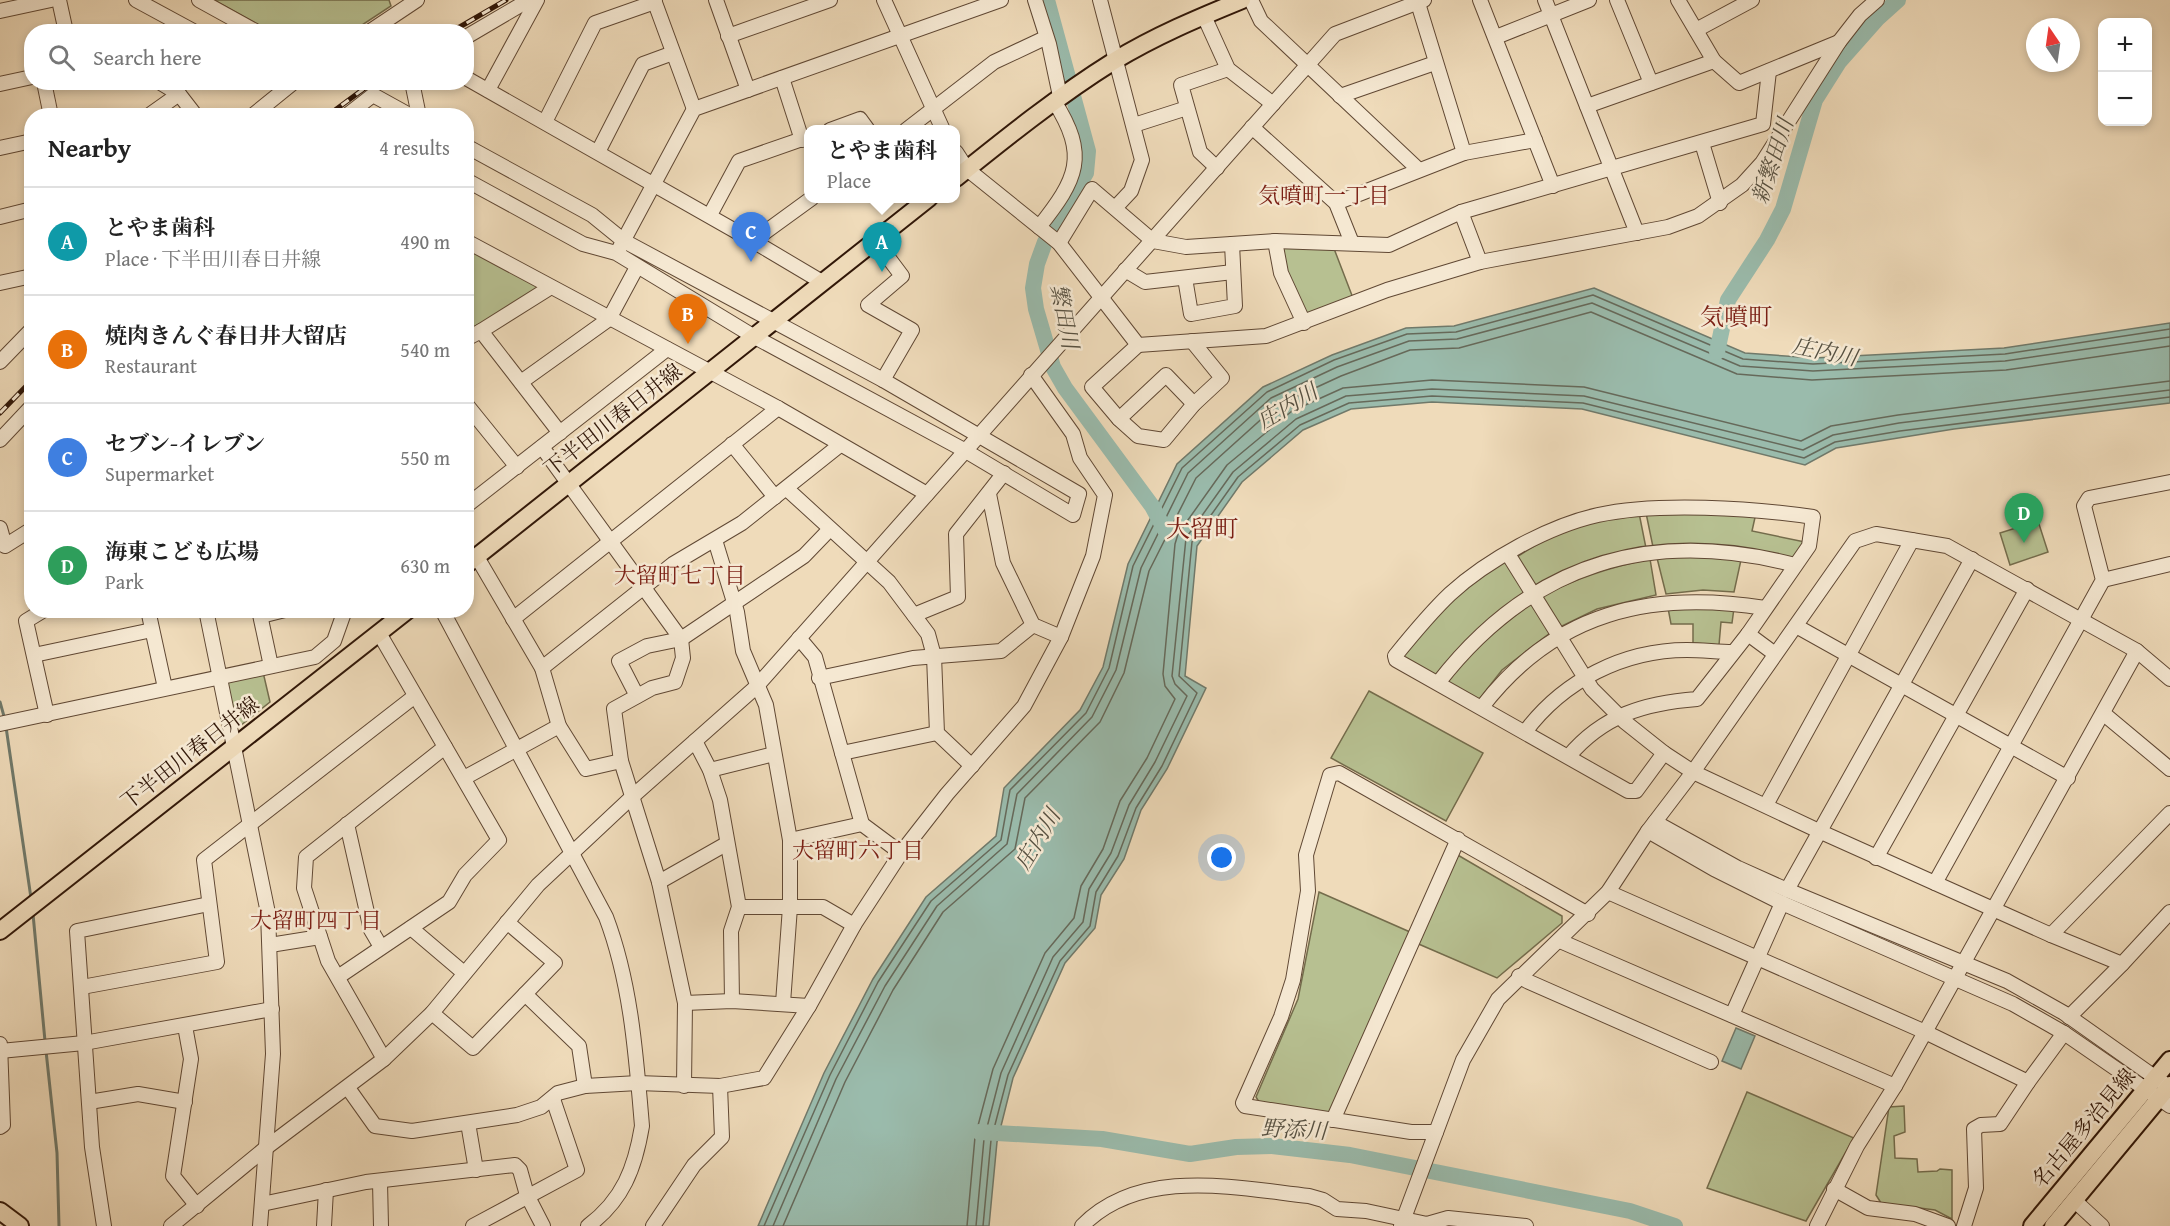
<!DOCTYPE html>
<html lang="en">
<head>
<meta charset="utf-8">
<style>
	:root { --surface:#fff; --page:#f2f2f2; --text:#222; --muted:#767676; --line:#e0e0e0; --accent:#ea580c }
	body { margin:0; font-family:"Gentium Book Plus","Noto Serif JP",serif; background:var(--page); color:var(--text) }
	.controls { position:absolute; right:18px; top:18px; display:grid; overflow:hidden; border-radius:12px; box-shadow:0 3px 9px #0003 }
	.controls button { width:54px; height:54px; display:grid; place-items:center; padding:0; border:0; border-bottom:2px solid var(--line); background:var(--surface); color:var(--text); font:30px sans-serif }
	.compass { position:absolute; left:2026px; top:18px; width:54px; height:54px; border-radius:50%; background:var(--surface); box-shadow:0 3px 9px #0003; rotate:347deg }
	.you { position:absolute; left:1222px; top:858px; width:21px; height:21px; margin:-15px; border:4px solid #fff; border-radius:50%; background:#1a73e8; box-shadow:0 0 0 9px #1a73e833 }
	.badge { display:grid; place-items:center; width:39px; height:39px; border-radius:50%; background:var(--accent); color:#fff; font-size:20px; font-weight:700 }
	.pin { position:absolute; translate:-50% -50px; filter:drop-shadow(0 2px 3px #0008) }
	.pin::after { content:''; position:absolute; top:32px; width:21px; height:18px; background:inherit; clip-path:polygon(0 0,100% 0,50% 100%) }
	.popup { position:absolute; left:804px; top:125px; width:156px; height:78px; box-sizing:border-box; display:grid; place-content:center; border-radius:12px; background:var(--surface); filter:drop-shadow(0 2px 4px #0005); font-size:20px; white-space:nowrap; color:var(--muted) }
	.popup b { font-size:22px; color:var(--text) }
	.popup::after { content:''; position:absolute; left:50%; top:100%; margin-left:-12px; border:12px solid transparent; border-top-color:var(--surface) }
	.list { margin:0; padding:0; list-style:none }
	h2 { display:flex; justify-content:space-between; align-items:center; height:78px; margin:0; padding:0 24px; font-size:26px }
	h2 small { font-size:20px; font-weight:400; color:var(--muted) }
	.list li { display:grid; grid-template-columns:39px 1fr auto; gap:18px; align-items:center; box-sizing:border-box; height:108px; padding:0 24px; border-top:2px solid var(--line) }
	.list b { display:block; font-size:22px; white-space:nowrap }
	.list p { margin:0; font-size:20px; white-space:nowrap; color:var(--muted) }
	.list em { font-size:20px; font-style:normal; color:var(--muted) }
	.icon { flex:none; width:33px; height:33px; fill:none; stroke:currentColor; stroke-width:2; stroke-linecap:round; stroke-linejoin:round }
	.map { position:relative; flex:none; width:2170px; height:1226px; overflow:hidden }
	.search { position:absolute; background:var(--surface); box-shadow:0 3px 9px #0003; left:24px; top:24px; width:450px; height:66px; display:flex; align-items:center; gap:15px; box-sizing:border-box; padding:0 21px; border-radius:24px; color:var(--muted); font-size:22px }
	.panel { position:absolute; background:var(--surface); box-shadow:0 3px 9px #0003; left:24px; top:108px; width:450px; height:510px; border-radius:24px }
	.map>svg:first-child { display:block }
	.green { fill:#b7c091; stroke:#746c4c; stroke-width:1.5 }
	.water { fill:#9abbac; stroke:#70796a; stroke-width:1.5 }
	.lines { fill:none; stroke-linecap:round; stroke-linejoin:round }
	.shore { stroke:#66695a; stroke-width:1.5 }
	.stream { stroke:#70796a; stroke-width:3 }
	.river { stroke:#9abbac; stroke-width:16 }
	.minor-casing { stroke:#604834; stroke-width:16 }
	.major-casing { stroke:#311708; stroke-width:20 }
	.minor { stroke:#f5e8d2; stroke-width:14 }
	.major { stroke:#efdbba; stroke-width:16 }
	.rail-casing { stroke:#311708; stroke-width:5 }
	.rail { stroke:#f5e8d2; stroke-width:3; stroke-dasharray:9; stroke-linecap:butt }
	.labels { text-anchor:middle; stroke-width:5; stroke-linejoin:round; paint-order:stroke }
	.street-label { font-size:21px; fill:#311708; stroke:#f5e8d2 }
	.water-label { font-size:22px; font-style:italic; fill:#565041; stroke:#f5e8d2 }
	.neighbourhood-label { font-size:22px; fill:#7a1f14; stroke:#f5e8d2 }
	.quarter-label { font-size:24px; fill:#7a1f14; stroke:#f5e8d2 }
</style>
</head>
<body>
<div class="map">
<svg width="2170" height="1226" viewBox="0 0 2170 1226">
	<rect width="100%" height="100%" fill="#efdbba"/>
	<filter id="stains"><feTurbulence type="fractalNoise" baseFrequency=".00333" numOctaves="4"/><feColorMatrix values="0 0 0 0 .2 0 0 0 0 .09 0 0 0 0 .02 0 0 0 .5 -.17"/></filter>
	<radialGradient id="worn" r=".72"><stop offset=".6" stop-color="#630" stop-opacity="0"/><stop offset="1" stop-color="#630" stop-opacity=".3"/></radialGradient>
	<g class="green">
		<polygon points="214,0 389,0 391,6 353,31 271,32"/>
		<polygon points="467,245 540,286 467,337"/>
		<polygon points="1281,245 1333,246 1353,298 1308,317 1284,277"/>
		<path d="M1639,513L1646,548L1535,587L1517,557C1559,528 1590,522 1639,513Z"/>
		<path d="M1646,513H1756L1752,531L1805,542L1794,558C1743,546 1706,542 1653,547Z"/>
		<polygon points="2038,521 2048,552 2010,565 2000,533"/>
		<polygon points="1704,556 1741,560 1734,592 1703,590 1666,594 1657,558"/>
		<path d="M1650,559L1656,595L1597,609L1558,628L1540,597C1576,578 1610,567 1650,559Z"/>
		<polygon points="1506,561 1526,592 1477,630 1435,677 1398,657 1420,629 1473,579"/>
		<polygon points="1532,602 1550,633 1502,670 1477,702 1444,683 1468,654"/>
		<polygon points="1668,608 1734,608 1732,623 1721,622 1719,645 1693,643 1693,624 1671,624"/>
		<polygon points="263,672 270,702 240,726 236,725 227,683"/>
		<polygon points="1369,691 1483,753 1446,821 1331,758"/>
		<polygon points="1456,854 1562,916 1562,923 1497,978 1414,942"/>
		<polygon points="1319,892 1410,932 1331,1113 1259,1102 1256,1097 1298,999"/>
		<polygon points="1747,1092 1854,1138 1806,1221 1707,1188"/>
		<polygon points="1904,1106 1905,1132 1894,1136 1895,1158 1917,1159 1918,1172 1937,1171 1940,1169 1952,1170 1952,1219 1935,1210 1881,1203 1876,1195 1889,1107"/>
	</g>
	<g class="water">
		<polygon points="1594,288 1745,353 1814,358 2004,348 2170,323 2170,403 1954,429 1836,448 1805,465 1582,409 1432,402 1351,409 1303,430 1242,482 1197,546 1185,676 1206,688 1167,769 1141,810 1124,859 1101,895 1095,928 1065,963 1013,1078 997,1142 989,1226 758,1226 824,1073 873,979 926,897 996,836 1004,788 1080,710 1103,667 1128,564 1177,464 1263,387 1332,355 1406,328 1454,326"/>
		<polygon points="1736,1028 1755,1036 1741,1069 1722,1061"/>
	</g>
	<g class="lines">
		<g class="shore">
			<polyline points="764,1226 830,1075 878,982 931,901 1001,840 1010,790 1086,713 1109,668 1133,566 1182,468 1267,392 1334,360 1407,334 1456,332 1593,295 1743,359 1813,364 2005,354 2170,329"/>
			<polyline points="773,1226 836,1079 885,986 937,906 1007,844 1017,794 1092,717 1116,670 1141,568 1188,473 1271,398 1337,367 1409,341 1457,339 1592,303 1740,366 1813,371 2005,361 2170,337"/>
			<polyline points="783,1226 845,1082 893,990 943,912 1015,849 1025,798 1100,722 1124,673 1149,571 1196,478 1276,406 1341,376 1410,350 1459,348 1591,312 1737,374 1812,380 2006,370 2170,346"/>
			<polyline points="967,1226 975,1137 993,1069 1045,953 1074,918 1081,886 1103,849 1120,801 1147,758 1175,699 1165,686 1163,674 1175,544 1178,534 1227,465 1292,411 1343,388 1432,380 1584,387 1801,441 1831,426 1898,415 2170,381"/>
			<polyline points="976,1226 984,1139 1001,1073 1053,957 1083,922 1089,889 1111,853 1129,805 1155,762 1187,696 1175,684 1172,676 1186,538 1233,472 1296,419 1346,396 1432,389 1584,396 1803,450 1833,435 1899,423 2170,390"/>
			<polyline points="983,1226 991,1140 1008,1075 1060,961 1090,926 1096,892 1118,856 1136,808 1162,766 1197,693 1179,676 1192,542 1238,477 1300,425 1349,403 1432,396 1583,403 1804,458 1835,442 1900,431 2170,397"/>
		</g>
		<g class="stream">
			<polyline points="0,702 5,720"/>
			<polyline points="6,727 31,898"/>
			<polyline points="33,914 45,1041"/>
			<polyline points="46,1051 57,1153 59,1226"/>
		</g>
		<g class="river">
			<polyline points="1047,0 1088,151 1086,173 1045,242 1037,264 1033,288 1036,309 1053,367 1065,388 1152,506 1165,530"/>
			<polyline points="1717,352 1728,300 1767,240 1783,209 1815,100 1839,62 1878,18 1898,0"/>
			<polyline points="979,1132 1102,1139 1190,1154 1236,1147 1272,1146 1350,1155 1630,1211 1675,1226"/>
		</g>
		<g class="minor-casing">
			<g id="minor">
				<polyline points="59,0 66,32"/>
				<polyline points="136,0 195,32"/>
				<polyline points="199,0 257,32"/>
				<polyline points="654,0 694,109"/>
				<polyline points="716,0 748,90"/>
				<polyline points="884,0 943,130"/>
				<polyline points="1035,0 1049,44 1060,96"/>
				<polyline points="1100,0 1142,160 1131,191 1115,208"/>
				<polyline points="1251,0 1261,21 1419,170"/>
				<polyline points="1417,0 1464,153"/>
				<polyline points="1480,0 1553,186"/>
				<polyline points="1545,0 1637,233"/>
				<polyline points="1617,0 1651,83"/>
				<polyline points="1678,0 1714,61 1739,83 1839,42"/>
				<polyline points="0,11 51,0"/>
				<polyline points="1204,16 1228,69 1273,104"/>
				<polyline points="1696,30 1752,0"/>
				<polyline points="369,32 417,0"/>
				<polyline points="728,36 830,0"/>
				<polyline points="466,37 529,0"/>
				<polyline points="1496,37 1589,0"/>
				<polyline points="466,78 753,241 812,198"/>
				<polyline points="782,78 802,140"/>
				<polyline points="44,82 51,116"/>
				<polyline points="159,82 179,94 196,116"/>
				<polyline points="412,82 419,116"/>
				<polyline points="0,84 32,77"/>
				<polyline points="488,90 537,0"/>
				<polyline points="1340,96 1435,63"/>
				<polyline points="1587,106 1714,61"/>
				<polyline points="148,116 179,94"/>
				<polyline points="252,116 294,82"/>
				<polyline points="346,116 373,95 411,116"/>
				<polyline points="545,122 595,23 655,2"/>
				<polyline points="1134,125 1187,108"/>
				<polyline points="1252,127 1336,203 1352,243"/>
				<polyline points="830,130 860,119 868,130"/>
				<polyline points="906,130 994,62 1045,38"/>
				<polyline points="1702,143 1720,203"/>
				<polyline points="466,146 592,215 624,241 883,380 1079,494 1073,515 964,450 753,336 616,253 583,244 466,180"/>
				<polyline points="0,148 32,141"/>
				<polyline points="598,152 643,64 673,53"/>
				<polyline points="956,152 967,169 1059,243 1138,345 1266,336 1387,290 1480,262 1668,227 1698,216 1742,185 1762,163 1839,42 1860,15 1877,0"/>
				<polyline points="1217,168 1200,152 1181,85 1228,69"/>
				<polyline points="1336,203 1464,153 1535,140"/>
				<polyline points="1461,212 1480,262"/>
				<polyline points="710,215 739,161 808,137"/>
				<polyline points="0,217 32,209"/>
				<path d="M1039,227C1077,179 1089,156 1054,101"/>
				<polyline points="875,240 902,276 868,305 912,330 883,380"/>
				<polyline points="466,241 778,408 927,494"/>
				<polyline points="753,241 822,282"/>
				<polyline points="1275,241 1281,273 1304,323"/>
				<polyline points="1059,243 1092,189 1153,241 1186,247 1275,241 1389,245 1461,212 1763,124 1769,71"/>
				<polyline points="619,249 694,109 1001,0"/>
				<polyline points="1125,270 1145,282 1233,272"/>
				<polyline points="1185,278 1191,314 1235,306 1232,244"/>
				<polyline points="0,283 32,276"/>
				<polyline points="551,287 481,331 560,433"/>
				<polyline points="466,339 481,331"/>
				<polyline points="1138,345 1092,387 1119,419 1138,436 1164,440 1194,404 1222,378 1192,341"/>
				<polyline points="0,362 32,329"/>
				<polyline points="521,382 609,319 637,267"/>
				<polyline points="466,404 517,467"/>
				<polyline points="1119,419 1166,375 1194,404"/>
				<polyline points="0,440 32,406"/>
				<polyline points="732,444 775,497"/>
				<polyline points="542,447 681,639 683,658 675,682 652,688 614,709 621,761 659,882 685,1003 684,1086"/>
				<polyline points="787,489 889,582 928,634 934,656 937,733 972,766"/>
				<polyline points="989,494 1003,563 1033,625 1061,637"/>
				<polyline points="466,506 667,349"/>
				<polyline points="0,528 5,546 32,529"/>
				<polyline points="715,540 737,612 743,651 766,705 790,840 790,907 783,1003"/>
				<polyline points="1508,554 1592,689 1625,722 1664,753 1693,772 1821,832 2051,935 2170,813"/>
				<polyline points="477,557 542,668 559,726 586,769 621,761"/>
				<polyline points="2103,580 2170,564"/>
				<polyline points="44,610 26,621 47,715"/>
				<polyline points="148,610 165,688"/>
				<polyline points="206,610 268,913 273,1054 260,1226"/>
				<polyline points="259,610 271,666"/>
				<path d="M442,610L606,917C631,983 636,1055 642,1126C635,1168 623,1200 588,1226"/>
				<polyline points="914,615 958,597 956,534 1004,473"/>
				<polyline points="261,616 285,610"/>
				<polyline points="513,619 778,408"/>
				<polyline points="1796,626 2068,778"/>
				<polyline points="1748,634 1775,654"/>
				<polyline points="799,638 815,657 862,824 901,853"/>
				<polyline points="34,655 152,630"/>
				<polyline points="542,668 673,564 742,523 840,445"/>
				<polyline points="819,678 913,658 1001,651 1033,625"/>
				<path d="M1438,683C1531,563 1650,527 1795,565"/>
				<polyline points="637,696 619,661 647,646 681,639 804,556 830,529"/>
				<path d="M1482,707C1555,612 1650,590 1765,608"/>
				<polyline points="2104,714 2170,769"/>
				<polyline points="0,724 315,657 334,641 345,610"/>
				<path d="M1525,732C1563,681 1623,650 1687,650C1703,650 1718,652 1733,652"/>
				<polyline points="695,741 710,770 720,800 739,907 731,931 732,1001"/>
				<polyline points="842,753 937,733"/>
				<path d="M1568,757C1603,715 1645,703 1697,699L1748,634L1809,546L1813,517C1753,508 1657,502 1598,515C1549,526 1487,560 1450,594C1430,613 1412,635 1395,656L1396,660L1628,791H1636L1664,753"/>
				<polyline points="710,770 774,754"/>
				<polyline points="464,778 559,726"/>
				<polyline points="1766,805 1912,540"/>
				<polyline points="1655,822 1738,868 1787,890 2007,981 2064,1013 2163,1083"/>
				<polyline points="347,824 371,930 381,947"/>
				<polyline points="1648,831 1714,869 1782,903 2013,1004 2064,1033 2170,1106"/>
				<polyline points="790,840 862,824"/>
				<polyline points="1876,858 2027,589"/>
				<polyline points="659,882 726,844"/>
				<polyline points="1935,883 2103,580 2084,506 2089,498 2170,482"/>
				<polyline points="1787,890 1972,559"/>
				<polyline points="1608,892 1923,1031 2028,1082 2064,1033"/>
				<polyline points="739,907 823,907 854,925"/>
				<polyline points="411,928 464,973"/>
				<polyline points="2051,935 2122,964 2170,912"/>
				<polyline points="1560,941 1895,1086"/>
				<polyline points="270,945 320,937"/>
				<polyline points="1519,976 1527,981 1711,1062"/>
				<polyline points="338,977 449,902 465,875 499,840 379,633"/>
				<polyline points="82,987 217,962 204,860 415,696"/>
				<polyline points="525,994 579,1046 585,1086"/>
				<polyline points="685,1003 732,1001 809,1006 854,925 901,853 947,794 1024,706 1061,637 1093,556 1105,495 1080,458 1073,434 1031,375"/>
				<polyline points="432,1013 473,1048 555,963 507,922"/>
				<polyline points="1732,1015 1782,903"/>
				<polyline points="2069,1017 2122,964"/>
				<polyline points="185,1026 191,1059 173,1176 197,1206"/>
				<polyline points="0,1044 3,1125 0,1127"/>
				<polyline points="0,1051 84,1043 272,1009"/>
				<polyline points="384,1059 328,961 304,888 306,857 445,747"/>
				<polyline points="348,1088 375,1126 412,1131 517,1115 541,1107 558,1093 585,1086 638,1083 720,1086 764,1078 809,1006"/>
				<polyline points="89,1102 138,1094 185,1102"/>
				<polyline points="1333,1120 1458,839"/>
				<polyline points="468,1123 476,1170"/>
				<polyline points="1436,1132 1411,1132 1245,1106 1243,1103 1281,1017 1293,980 1308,891 1306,855 1330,775 1339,773 1588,914"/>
				<polyline points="380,1182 381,1226"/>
				<polyline points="1834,1189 1868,1208 1915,1214 1948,1226"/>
				<polyline points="2075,1201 2102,1226"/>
				<polyline points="262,1204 366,1182 515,1165 520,1170 527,1195 543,1226"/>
				<polyline points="104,1226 92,1147 77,931 209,904"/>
				<polyline points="171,1226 267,1147 384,1059 432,1013 538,885 633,796 756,687 1335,34 1424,0"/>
				<polyline points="324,1226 326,1190"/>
				<polyline points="473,1226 577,1170 553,1099"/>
				<polyline points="653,1226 694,1165 722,1137 720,1086"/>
				<path d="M1082,1226C1141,1166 1236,1188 1309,1196L1323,1200L1337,1209L1366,1211L1427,1224L1448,1218L1526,1226"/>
				<polyline points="1401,1226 1463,1060 1498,999 1608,892 1648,831 1693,772 1855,541 1876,534 1947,546 2137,651 2170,679"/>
				<polyline points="1817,1226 1857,1146 1895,1086 2137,651"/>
				<polyline points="1964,1226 1976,1188 1974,1129 1981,1125 2000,1124 2028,1082"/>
			</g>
		</g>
		<g class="major-casing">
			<g id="major">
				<path d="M956,178C1007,137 1058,96 1114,61C1155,36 1198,18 1242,0"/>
				<polyline points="466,565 929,198"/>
				<polyline points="0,931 408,610"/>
				<polyline points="0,1211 20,1226"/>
				<polyline points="2032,1226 2170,1060"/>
				<polyline points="2053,1226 2170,1085"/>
			</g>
		</g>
		<use href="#minor" class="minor"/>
		<use href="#major" class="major"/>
		<g class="rail-casing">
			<g id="rail">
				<polyline points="451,32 506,0"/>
				<polyline points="327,116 373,82"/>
				<polyline points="0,413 32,380"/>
			</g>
		</g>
		<use href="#rail" class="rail"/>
	</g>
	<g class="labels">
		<g class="street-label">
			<text transform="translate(613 420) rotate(-38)" y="7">下半田川春日井線</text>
			<text transform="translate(190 753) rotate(-38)" y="7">下半田川春日井線</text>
			<text transform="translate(2084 1128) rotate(-50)" y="7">名古屋多治見線</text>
		</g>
		<g class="water-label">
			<text transform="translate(1772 161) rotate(-72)" y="8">新繁田川</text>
			<text transform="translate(1065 316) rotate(79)" y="8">繁田川</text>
			<text transform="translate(1825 351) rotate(12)" y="8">庄内川</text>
			<text transform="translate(1287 406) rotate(-31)" y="8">庄内川</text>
			<text transform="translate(1037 839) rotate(-59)" y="8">庄内川</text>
			<text transform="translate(1294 1129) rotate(3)" y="8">野添川</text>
		</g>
		<g class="neighbourhood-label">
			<text x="1324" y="203">気噴町一丁目</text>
			<text x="680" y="583">大留町七丁目</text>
			<text x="858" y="858">大留町六丁目</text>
			<text x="316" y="928">大留町四丁目</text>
		</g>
		<g class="quarter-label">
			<text x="1736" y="325">気噴町</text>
			<text x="1202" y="537">大留町</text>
		</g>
	</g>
	<rect width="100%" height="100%" filter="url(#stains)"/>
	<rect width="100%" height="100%" fill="url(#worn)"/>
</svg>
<div class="controls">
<button>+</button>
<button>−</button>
</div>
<svg class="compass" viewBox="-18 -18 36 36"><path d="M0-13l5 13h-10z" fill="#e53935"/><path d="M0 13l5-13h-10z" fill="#767676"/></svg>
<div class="you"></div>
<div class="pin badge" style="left:882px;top:272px;background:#0f9aa8">A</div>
<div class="popup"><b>とやま歯科</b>Place</div>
<div class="pin badge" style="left:688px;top:344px;background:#e8710a">B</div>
<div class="pin badge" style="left:751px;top:262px;background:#3f7fe0">C</div>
<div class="pin badge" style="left:2024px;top:543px;background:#2e9e5b">D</div>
<div class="search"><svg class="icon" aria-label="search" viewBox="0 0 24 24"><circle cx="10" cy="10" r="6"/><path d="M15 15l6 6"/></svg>Search here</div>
<section class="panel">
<h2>Nearby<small>4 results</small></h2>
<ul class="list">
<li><span class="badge" style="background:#0f9aa8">A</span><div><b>とやま歯科</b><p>Place · 下半田川春日井線</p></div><em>490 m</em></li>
<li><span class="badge" style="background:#e8710a">B</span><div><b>焼肉きんぐ春日井大留店</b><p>Restaurant</p></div><em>540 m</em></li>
<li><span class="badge" style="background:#3f7fe0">C</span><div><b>セブン-イレブン</b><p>Supermarket</p></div><em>550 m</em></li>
<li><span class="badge" style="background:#2e9e5b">D</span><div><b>海東こども広場</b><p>Park</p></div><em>630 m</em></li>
</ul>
</section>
</div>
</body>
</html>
